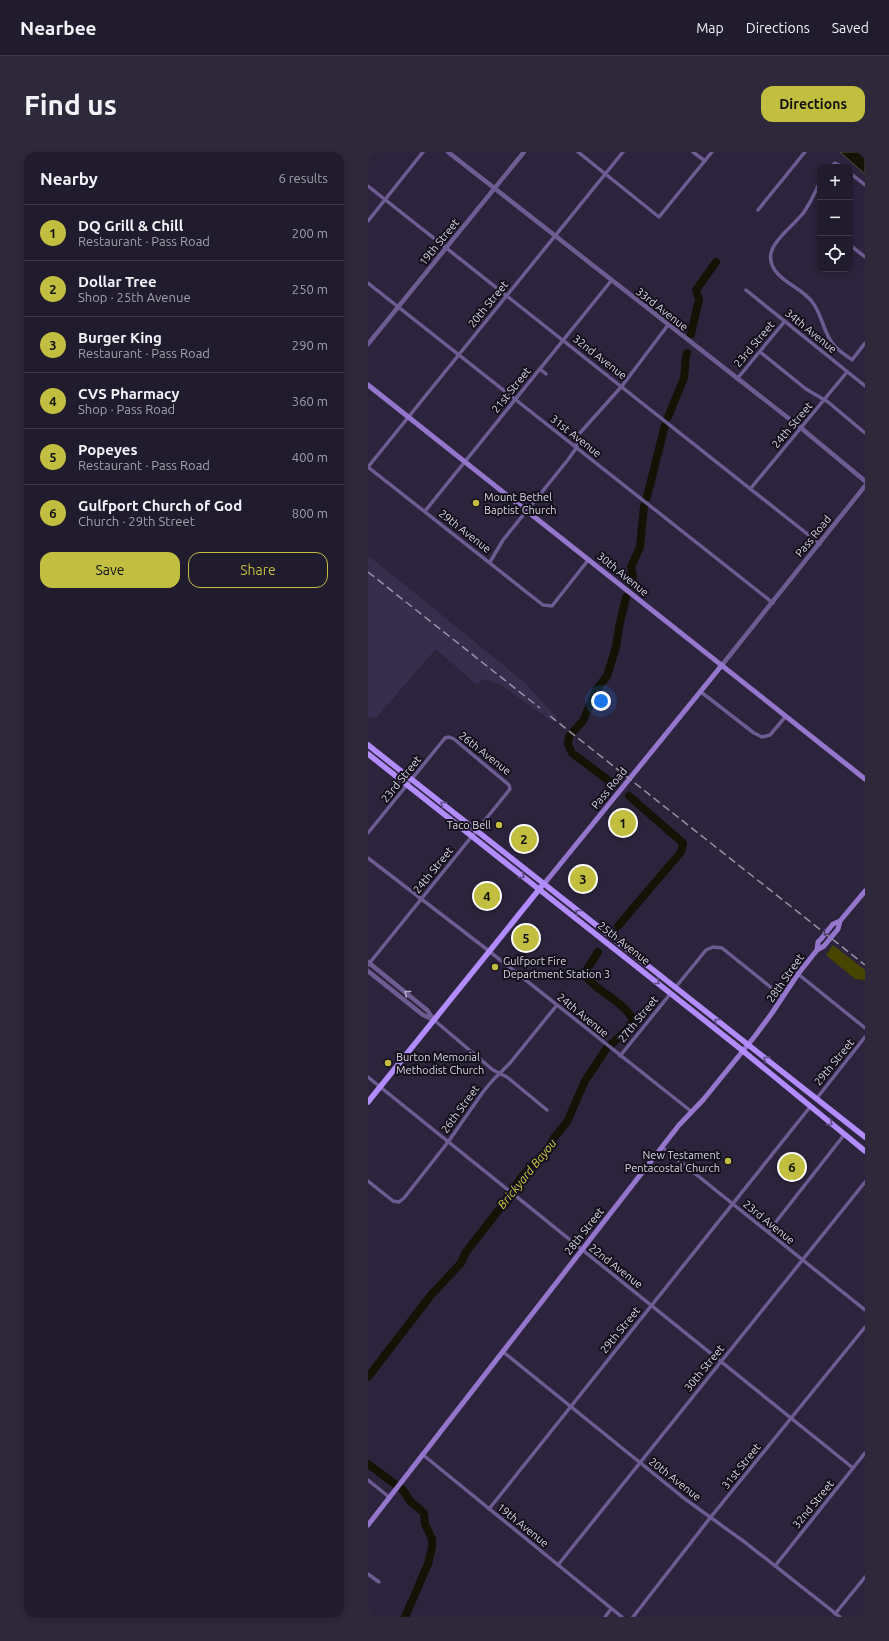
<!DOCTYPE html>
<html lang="en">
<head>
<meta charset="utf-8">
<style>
	:root { --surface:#211b2e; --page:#2d283a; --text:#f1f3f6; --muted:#a2a1aa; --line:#3e394a; --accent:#c1be40 }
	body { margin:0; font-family:Ubuntu,sans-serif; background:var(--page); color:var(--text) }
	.controls { position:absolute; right:12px; top:12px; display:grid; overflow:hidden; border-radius:8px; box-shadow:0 2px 6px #0003 }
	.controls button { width:36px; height:36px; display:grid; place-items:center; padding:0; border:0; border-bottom:1px solid var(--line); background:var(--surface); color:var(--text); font:20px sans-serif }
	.you { position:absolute; left:233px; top:549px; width:14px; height:14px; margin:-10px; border:3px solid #fff; border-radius:50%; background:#1a73e8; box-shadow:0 0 0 6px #1a73e833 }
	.badge { display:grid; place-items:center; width:26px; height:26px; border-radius:50%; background:var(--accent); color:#111; font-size:13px; font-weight:700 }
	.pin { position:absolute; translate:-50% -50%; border:2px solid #fff; box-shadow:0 1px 4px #0006 }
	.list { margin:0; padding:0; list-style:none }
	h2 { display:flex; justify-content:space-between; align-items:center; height:52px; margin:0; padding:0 16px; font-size:17px }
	h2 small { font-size:13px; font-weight:400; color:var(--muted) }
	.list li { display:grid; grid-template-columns:26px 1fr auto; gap:12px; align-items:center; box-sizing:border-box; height:56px; padding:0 16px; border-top:1px solid var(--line) }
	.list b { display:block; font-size:15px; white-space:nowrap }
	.list p { margin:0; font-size:13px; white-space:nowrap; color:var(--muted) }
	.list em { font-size:13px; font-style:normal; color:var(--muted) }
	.actions { display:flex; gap:8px; padding:12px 16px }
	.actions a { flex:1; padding:9px 0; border:1px solid var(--accent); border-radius:12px; text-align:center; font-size:14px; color:var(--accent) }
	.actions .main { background:var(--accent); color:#111 }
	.icon { flex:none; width:22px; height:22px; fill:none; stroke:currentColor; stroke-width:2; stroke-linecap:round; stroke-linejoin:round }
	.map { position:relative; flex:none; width:497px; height:1465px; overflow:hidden; border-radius:12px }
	header { display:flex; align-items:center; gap:24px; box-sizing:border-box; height:56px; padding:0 20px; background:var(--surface); border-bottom:1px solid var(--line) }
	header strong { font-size:19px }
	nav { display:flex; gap:22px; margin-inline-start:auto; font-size:14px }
	.intro { display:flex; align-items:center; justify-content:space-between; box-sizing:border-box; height:96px; padding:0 24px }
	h1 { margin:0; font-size:28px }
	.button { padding:10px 18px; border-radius:12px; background:var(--accent); color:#111; font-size:14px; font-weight:700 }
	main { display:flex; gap:24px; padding:0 24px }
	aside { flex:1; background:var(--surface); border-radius:12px; box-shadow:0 2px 6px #0003 }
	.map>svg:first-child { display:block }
	.built { fill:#372d4c }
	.green { fill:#474500 }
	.water { fill:#121205; stroke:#4e4c48 }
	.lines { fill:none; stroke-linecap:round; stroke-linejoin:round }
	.river { stroke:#121205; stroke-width:8 }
	.minor { stroke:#6d5c91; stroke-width:3.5 }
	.tertiary { stroke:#6d5c91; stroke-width:4.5 }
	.secondary { stroke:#9477cd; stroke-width:5 }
	.primary { stroke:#b18cfa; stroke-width:5.5 }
	.rail { stroke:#9791a5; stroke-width:1.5; stroke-dasharray:8 4; stroke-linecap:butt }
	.oneway { stroke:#624e8a }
	.oneway2 { stroke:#4d3e6b }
	.oneway3 { stroke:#b3abc8 }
	.poi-dot { fill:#c1be40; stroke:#13101b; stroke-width:1.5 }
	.labels { text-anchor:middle; stroke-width:4; stroke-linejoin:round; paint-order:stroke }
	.street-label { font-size:11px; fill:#d9d5e5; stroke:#13101b }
	.poi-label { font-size:11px; fill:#d9d5e5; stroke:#13101b; text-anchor:start }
	.water-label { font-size:12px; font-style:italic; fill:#d4d042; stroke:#13101b }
</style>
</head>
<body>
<header>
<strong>Nearbee</strong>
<nav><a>Map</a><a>Directions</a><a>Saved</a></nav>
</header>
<div class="intro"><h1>Find us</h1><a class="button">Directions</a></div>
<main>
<aside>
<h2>Nearby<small>6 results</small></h2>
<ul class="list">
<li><span class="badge">1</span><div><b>DQ Grill &amp; Chill</b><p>Restaurant · Pass Road</p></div><em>200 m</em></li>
<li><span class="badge">2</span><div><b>Dollar Tree</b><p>Shop · 25th Avenue</p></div><em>250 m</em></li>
<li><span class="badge">3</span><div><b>Burger King</b><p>Restaurant · Pass Road</p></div><em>290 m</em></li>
<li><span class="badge">4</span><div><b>CVS Pharmacy</b><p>Shop · Pass Road</p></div><em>360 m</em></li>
<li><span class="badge">5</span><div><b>Popeyes</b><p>Restaurant · Pass Road</p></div><em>400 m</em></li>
<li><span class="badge">6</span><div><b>Gulfport Church of God</b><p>Church · 29th Street</p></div><em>800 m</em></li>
</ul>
<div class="actions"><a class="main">Save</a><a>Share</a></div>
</aside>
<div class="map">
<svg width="497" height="1465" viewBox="0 0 497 1465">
	<rect width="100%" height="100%" fill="#2c243d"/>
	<polygon class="built" points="0,404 16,416 155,529 189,565 185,570 133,533 115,527 109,533 68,497 8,566 0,565"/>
	<polygon class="green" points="465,793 497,818 497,828 487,827 458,803"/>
	<polygon class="water" points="472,0 497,0 497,22"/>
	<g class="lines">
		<g class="river">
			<polyline points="323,182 331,147 328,138 348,110"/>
			<polyline points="300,265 316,226 318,204 319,201"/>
			<polyline points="279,345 297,273"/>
			<polyline points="263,431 265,424 263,415 272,395 276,354"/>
			<polyline points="244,631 204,601 200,592 201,584 215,569 228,538 239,524 248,495 251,475 258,445"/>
			<polyline points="250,774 313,700 315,691 261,644"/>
			<path d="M0,1225L63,1143L93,1111L98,1100L130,1059L155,1023L179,1000L186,986L199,970L217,929L238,897L262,875L265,868C255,848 229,841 216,822L230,800"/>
			<polyline points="0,1312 35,1338 42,1349 56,1361 57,1372 64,1387 64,1395 60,1412 37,1465"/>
		</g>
		<g class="minor">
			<polyline points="210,0 291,65 344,0"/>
			<polyline points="325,0 337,9"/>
			<polyline points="462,15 467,11 475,15"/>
			<polyline points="482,21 497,33"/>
			<path d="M452,30C447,40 443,50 436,60C423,78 387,97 410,122C420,133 436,138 445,151C454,163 456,182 465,192C470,199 478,203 484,208L497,191"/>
			<polyline points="0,34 452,392"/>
			<polyline points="390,58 437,0"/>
			<polyline points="0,69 55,0"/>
			<polyline points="482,93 497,105"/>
			<polyline points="0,131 405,451"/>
			<polyline points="378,138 497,234"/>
			<polyline points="392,200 438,237 460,250 497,281"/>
			<polyline points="172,217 178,222"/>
			<polyline points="369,227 417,169"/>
			<polyline points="0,315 255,0"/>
			<polyline points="0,315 175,453 184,454 221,407"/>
			<polyline points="383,336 479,220"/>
			<polyline points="57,359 243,129"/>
			<polyline points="122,410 135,388 199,309 209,295 208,290 211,282 254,234 300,173"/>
			<polyline points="333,540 386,581 394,585 402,583 418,564"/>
			<polyline points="0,681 77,586 81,585 86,587 141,633 142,637 0,813"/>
			<polyline points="0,706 121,799 324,960"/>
			<polyline points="430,822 497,876"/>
			<polyline points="307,836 338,798 345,795 354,796 415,845"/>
			<polyline points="66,868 125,918 139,925 179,958"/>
			<polyline points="252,904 303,841"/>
			<polyline points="0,925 485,1316"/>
			<polyline points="449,946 497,885"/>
			<polyline points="294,995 497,1158"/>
			<polyline points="0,1029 25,1049 31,1050 36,1046 80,990 115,940 125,928 142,911 189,853"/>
			<polyline points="400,1080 476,983"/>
			<polyline points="134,1199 317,1347 378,1391 472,1465"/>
			<polyline points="54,1302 254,1465"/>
			<polyline points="0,1328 21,1345"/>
			<polyline points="121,1357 442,955"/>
			<polyline points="190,1413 497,1030"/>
			<polyline points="407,1414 497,1301"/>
			<polyline points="0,1422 11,1430"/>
			<polyline points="467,1462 497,1425"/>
			<polyline points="237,1465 243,1457"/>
			<polyline points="265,1465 342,1366 497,1175"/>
		</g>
		<g class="tertiary">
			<polyline points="80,0 433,276 497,329"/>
			<polyline points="0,192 156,0"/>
			<polyline points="354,513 497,334"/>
			<polyline points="0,810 59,858 66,868"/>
			<polyline points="0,819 55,863 66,868"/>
		</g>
		<g class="secondary">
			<polyline points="0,233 497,627"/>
			<polyline points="176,732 354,513"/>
			<polyline points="449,798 450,790 453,787 465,772 472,769 497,739"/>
			<polyline points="0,1373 294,995 311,973 335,948 387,884 404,861 430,822 449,798 456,794 470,777 472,769"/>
		</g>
		<g class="primary">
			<polyline points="0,593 497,985"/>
			<polyline points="0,602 369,894 497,999"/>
			<polyline points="0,950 173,735"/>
		</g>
		<g class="rail">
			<polyline points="0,420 172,556"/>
			<polyline points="182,564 497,813"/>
		</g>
	</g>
	<defs><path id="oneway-chevron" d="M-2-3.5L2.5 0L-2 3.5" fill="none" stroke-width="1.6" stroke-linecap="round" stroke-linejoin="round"/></defs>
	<g class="oneway">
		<use href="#oneway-chevron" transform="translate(75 652) rotate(-142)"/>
		<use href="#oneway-chevron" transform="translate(154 724) rotate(38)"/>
		<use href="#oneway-chevron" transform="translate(210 760) rotate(-142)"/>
		<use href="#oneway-chevron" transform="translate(289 830) rotate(38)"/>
		<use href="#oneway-chevron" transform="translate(349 869) rotate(-142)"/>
		<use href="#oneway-chevron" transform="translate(398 907) rotate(-143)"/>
		<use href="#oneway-chevron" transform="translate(462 971) rotate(39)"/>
	</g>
	<use class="oneway2" href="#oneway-chevron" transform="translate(458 781) rotate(129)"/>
	<use class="oneway3" href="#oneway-chevron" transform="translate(39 841) rotate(-141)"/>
	<g class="poi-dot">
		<circle cx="108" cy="351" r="4"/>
		<circle cx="131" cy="673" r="4"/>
		<circle cx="127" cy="815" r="4"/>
		<circle cx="20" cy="911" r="4"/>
		<circle cx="360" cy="1009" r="4"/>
	</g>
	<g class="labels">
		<g class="street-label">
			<text transform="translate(71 90) rotate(-51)" y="4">19th Street</text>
			<text transform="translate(120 152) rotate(-51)" y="4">20th Street</text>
			<text transform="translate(294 157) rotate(38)" y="4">33rd Avenue</text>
			<text transform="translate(443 179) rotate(39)" y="4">34th Avenue</text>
			<text transform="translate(386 192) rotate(-50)" y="4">23rd Street</text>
			<text transform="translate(232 205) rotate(38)" y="4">32nd Avenue</text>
			<text transform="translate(143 238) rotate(-51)" y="4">21st Street</text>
			<text transform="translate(424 273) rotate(-50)" y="4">24th Street</text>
			<text transform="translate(208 284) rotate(38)" y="4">31st Avenue</text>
			<text transform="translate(97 379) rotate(38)" y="4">29th Avenue</text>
			<text transform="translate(445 384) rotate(-51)" y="4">Pass Road</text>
			<text transform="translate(255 422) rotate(39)" y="4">30th Avenue</text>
			<text transform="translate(117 601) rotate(38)" y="4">26th Avenue</text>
			<text transform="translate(33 627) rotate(-51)" y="4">23rd Street</text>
			<text transform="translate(241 636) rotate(-51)" y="4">Pass Road</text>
			<text transform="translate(65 718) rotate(-51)" y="4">24th Street</text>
			<text transform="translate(256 791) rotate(38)" y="4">25th Avenue</text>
			<text transform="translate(417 826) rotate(-55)" y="4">28th Street</text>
			<text transform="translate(215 863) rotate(39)" y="4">24th Avenue</text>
			<text transform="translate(270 867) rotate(-51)" y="4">27th Street</text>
			<text transform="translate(466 910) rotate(-51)" y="4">29th Street</text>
			<text transform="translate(92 957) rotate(-54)" y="4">26th Street</text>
			<text transform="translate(401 1070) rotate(39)" y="4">23rd Avenue</text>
			<text transform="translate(216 1079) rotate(-52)" y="4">28th Street</text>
			<text transform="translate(248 1114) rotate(38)" y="4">22nd Avenue</text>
			<text transform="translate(252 1178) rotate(-51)" y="4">29th Street</text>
			<text transform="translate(336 1216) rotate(-51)" y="4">30th Street</text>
			<text transform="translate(373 1314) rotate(-51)" y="4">31st Street</text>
			<text transform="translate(307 1327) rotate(38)" y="4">20th Avenue</text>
			<text transform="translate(445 1352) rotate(-51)" y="4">32nd Street</text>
			<text transform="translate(155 1373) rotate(39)" y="4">19th Avenue</text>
		</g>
		<g class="poi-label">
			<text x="116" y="349">Mount Bethel<tspan x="116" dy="13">Baptist Church</tspan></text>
			<text x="123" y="677" text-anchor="end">Taco Bell</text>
			<text x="135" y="813">Gulfport Fire<tspan x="135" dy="13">Department Station 3</tspan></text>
			<text x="28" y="909">Burton Memorial<tspan x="28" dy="13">Methodist Church</tspan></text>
			<text x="352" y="1007" text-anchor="end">New Testament<tspan x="352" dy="13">Pentacostal Church</tspan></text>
		</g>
		<g class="water-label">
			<text transform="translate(159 1022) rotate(-51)" y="4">Brickyard Bayou</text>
		</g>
	</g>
</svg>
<div class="controls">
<button>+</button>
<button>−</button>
<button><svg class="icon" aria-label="locate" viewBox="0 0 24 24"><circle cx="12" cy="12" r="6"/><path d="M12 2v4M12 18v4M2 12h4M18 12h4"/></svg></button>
</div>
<div class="you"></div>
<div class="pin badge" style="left:255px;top:671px">1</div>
<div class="pin badge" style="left:156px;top:687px">2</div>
<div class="pin badge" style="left:215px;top:727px">3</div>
<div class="pin badge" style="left:119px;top:744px">4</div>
<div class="pin badge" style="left:158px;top:786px">5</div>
<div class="pin badge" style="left:424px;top:1015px">6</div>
</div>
</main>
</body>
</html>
